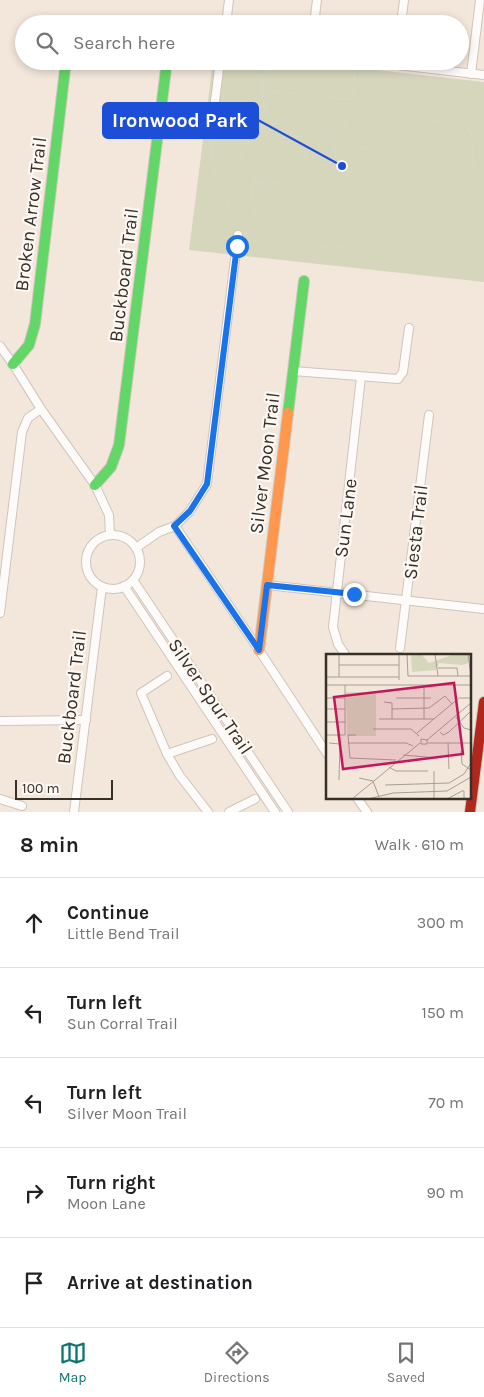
<!DOCTYPE html>
<html lang="en">
<head>
<meta charset="utf-8">
<style>
	:root { --surface:#fff; --page:#f6f6f6; --text:#202124; --muted:#757577; --line:#e0e0e0; --accent:#0f766e }
	body { margin:0; font-family:Karla,sans-serif; background:var(--page); color:var(--text) }
	.scale { position:absolute; left:15px; bottom:12px; width:98px; box-sizing:border-box; padding-left:5px; border:2px solid #373027; border-top:0; font-size:14px; line-height:18px; white-space:nowrap; color:#373027; -webkit-text-stroke:4px #fdf8f4; paint-order:stroke }
	.stop { position:absolute; width:15px; height:15px; margin:-11px; border:4px solid #1a73e8; border-radius:50%; background:#fff }
	.stop.end { background:#1a73e8; border-color:#fff; box-shadow:0 1px 5px #0008 }
	.list { margin:0; padding:0; list-style:none }
	h2 { display:flex; justify-content:space-between; align-items:center; height:65px; margin:0; padding:0 20px; font-size:21px }
	h2 small { font-size:16px; font-weight:400; color:var(--muted) }
	.list li { display:grid; grid-template-columns:32px 1fr auto; gap:15px; align-items:center; box-sizing:border-box; height:90px; padding:0 20px; border-top:1px solid var(--line) }
	.list b { display:block; font-size:19px; white-space:nowrap }
	.list p { margin:0; font-size:16px; white-space:nowrap; color:var(--muted) }
	.list em { font-size:16px; font-style:normal; color:var(--muted) }
	.icon { flex:none; width:28px; height:28px; fill:none; stroke:currentColor; stroke-width:2; stroke-linecap:round; stroke-linejoin:round }
	.map { position:relative; flex:none; width:484px; height:812px; overflow:hidden }
	.search { position:absolute; background:var(--surface); box-shadow:0 2px 8px #0003; left:15px; right:15px; top:15px; height:55px; display:flex; align-items:center; gap:12px; box-sizing:border-box; padding:0 18px; border-radius:28px; color:var(--muted); font-size:19px }
	.sheet { height:515px; background:var(--surface) }
	nav { display:flex; justify-content:space-around; align-items:center; box-sizing:border-box; height:70px; border-top:1px solid var(--line); background:var(--surface); font-size:14px; color:var(--muted) }
	nav a { display:grid; justify-items:center; gap:2px }
	nav .on { color:var(--accent) }
	.map>svg:first-child { display:block }
	.green { fill:#d6d6bd }
	.lines { fill:none; stroke-linecap:round; stroke-linejoin:round }
	.street-casing { stroke:#cec5bb; stroke-width:10 }
	.fast-casing { stroke:#cec5bb; stroke-width:12 }
	.slow-casing { stroke:#cec5bb; stroke-width:12 }
	.jam-casing { stroke:#cec5bb; stroke-width:12 }
	.path { stroke:#dcd9d4; stroke-width:1; stroke-dasharray:2.5 2.5; stroke-linecap:butt }
	.street { stroke:#fdfbfa; stroke-width:8 }
	.fast { stroke:#63d668; stroke-width:10 }
	.slow { stroke:#ff974d; stroke-width:10 }
	.jam { stroke:#b3261e; stroke-width:10 }
	.route { stroke:#1a73e8; stroke-width:6 }
	.labels { text-anchor:middle; stroke-width:4.5; stroke-linejoin:round; paint-order:stroke }
	.street-label { font-size:19px; fill:#373027; stroke:#fdf8f4 }
	.inset-road { fill:none; stroke:#a89e93; stroke-width:1 }
	.view { fill:#c2185b; fill-opacity:0.15; stroke:#c2185b; stroke-width:2.5 }
	.inset-edge { fill:none; stroke:#373027; stroke-width:2.5 }
	.leader { fill:none; stroke:#1d4ed8; stroke-width:2 }
	.callout-dot { fill:#1d4ed8; stroke:#fdf8f4; stroke-width:2 }
	.callout { fill:#1d4ed8; stroke:#1d4ed8; stroke-width:2 }
	.callout-label { font-size:20px; text-anchor:middle; font-weight:bold; fill:#fff }
</style>
</head>
<body>
<div class="map">
<svg width="484" height="812" viewBox="0 0 484 812">
	<rect width="100%" height="100%" fill="#f3e7db"/>
	<polygon class="green" points="213,61 296,61 484,82 484,282 189,250"/>
	<g class="lines">
		<g class="street-casing">
			<g id="street">
				<polyline points="226,24 229,0"/>
				<polyline points="314,24 317,0"/>
				<polyline points="401,24 404,0"/>
				<polyline points="363,61 484,75"/>
				<polyline points="471,74 480,0"/>
				<polyline points="213,117 220,61"/>
				<polyline points="0,346 13,364 41,409 95,485 109,515 110,535"/>
				<polyline points="293,371 398,379 403,372 409,328"/>
				<polyline points="175,526 259,650 328,755"/>
				<circle cx="113" cy="562" r="27"/>
				<polyline points="136,548 159,532 175,526 190,511 207,484 238,235"/>
				<polyline points="133,580 288,812"/>
				<polyline points="267,585 484,609"/>
				<polyline points="124,586 275,812"/>
				<polyline points="0,613 22,432 28,418 41,409"/>
				<polyline points="400,648 429,415"/>
				<polyline points="346,656 338,644 333,627 361,377"/>
				<polyline points="167,676 141,693 167,754 180,776 208,812"/>
				<polyline points="0,721 86,720"/>
				<polyline points="167,754 212,739"/>
				<polyline points="357,798 367,812"/>
				<polyline points="0,799 22,806"/>
				<polyline points="74,812 102,587"/>
				<polyline points="229,812 255,799"/>
			</g>
		</g>
		<g class="fast-casing">
			<g id="fast">
				<polyline points="13,364 29,345 35,324 66,61"/>
				<polyline points="288,413 304,281"/>
				<polyline points="95,485 111,467 119,445 167,61"/>
			</g>
		</g>
		<g class="slow-casing">
			<polyline id="slow" points="259,650 288,413"/>
		</g>
		<g class="jam-casing">
			<polyline id="jam" points="470,812 484,702"/>
		</g>
		<g class="path">
			<path d="M267,61C265,73 261,87 263,99C270,140 320,151 344,118C354,105 354,83 355,67"/>
			<polyline points="263,90 351,100"/>
			<polyline points="214,123 212,164 235,220 237,229"/>
			<path d="M274,124C264,129 252,131 245,141C231,163 256,191 280,182C289,177 297,166 306,159V146L309,138"/>
			<polyline points="363,147 372,164 386,176 393,190 401,199 406,212 412,215"/>
			<path d="M306,159C329,178 348,151 326,136"/>
			<path d="M244,234L258,231L259,224C251,212 255,200 250,186L258,181L268,204L278,218L310,245L332,248L356,245L378,238L444,197L469,175L473,168V145L471,133L464,124L456,120H445L427,123L411,136L403,141L388,148L373,152L352,143L349,140L344,119"/>
		</g>
		<use href="#street" class="street"/>
		<use href="#fast" class="fast"/>
		<use href="#slow" class="slow"/>
		<use href="#jam" class="jam"/>
	</g>
	<g class="lines">
		<polyline class="route" points="237,246 207,484 190,511 174,526 259,650 267,585 354,594"/>
	</g>
	<g class="labels">
		<g class="street-label">
			<text transform="translate(30 214) rotate(-83)" y="7">Broken Arrow Trail</text>
			<text transform="translate(123 275) rotate(-83)" y="7">Buckboard Trail</text>
			<text transform="translate(264 463) rotate(-83)" y="7">Silver Moon Trail</text>
			<text transform="translate(345 518) rotate(-83)" y="7">Sun Lane</text>
			<text transform="translate(415 532) rotate(-83)" y="7">Siesta Trail</text>
			<text transform="translate(211 696) rotate(56)" y="7">Silver Spur Trail</text>
			<text transform="translate(71 697) rotate(-83)" y="7">Buckboard Trail</text>
		</g>
	</g>
	<g transform="translate(326 654)">
		<rect width="145" height="145" fill="#f3e7db"/>
		<path d="M85,0H95L103,9L129,0H143L145,8L136,11L113,9L110,16L86,18ZM20,38H50V82H21Z" fill="#d6d6bd"/>
		<path class="inset-road" d="M13,0V23M81,0L82,22H145M109,0L112,22M142,0L145,22M13,11H73M112,14H131L132,22M0,23H73M73,26V0M0,31H145M98,31V65M0,44H19M70,44H105M58,48L66,49V65M0,55H19M66,55L103,54L119,42L126,50M130,63L138,74L145,76M53,65H108M0,68H20M47,75H85L93,82M114,78L117,81L123,78L145,57M91,79L133,44H145M0,81H19V31M30,81H22L24,104L70,106M101,86L95,85V90H101V86L145,49M3,89L14,90L13,126M22,89H80L87,92M102,89H145M122,89L123,115M135,97L136,110L145,116M77,101L112,104M63,113L70,117H102M33,124L47,127L53,143M59,131L123,129L138,120L145,109M26,145L94,89M42,145L67,139L121,137L145,123M62,145H94M108,145V117M121,145L136,137H138V145"/>
		<path class="view" d="M128,29L137,100L17,115L8,43Z"/>
		<rect width="145" height="145" class="inset-edge"/>
	</g>
	<path class="leader" d="M342 166L258 120"/>
	<circle class="callout-dot" cx="342" cy="166" r="5"/>
	<rect class="callout" x="103" y="103" width="155" height="35" rx="5"/>
	<g class="callout-label">
		<text x="180" y="127">Ironwood Park</text>
	</g>
</svg>
<div class="scale">100 m</div>
<div class="stop" style="left:237px;top:246px"></div>
<div class="stop end" style="left:354px;top:594px"></div>
<div class="search"><svg class="icon" aria-label="search" viewBox="0 0 24 24"><circle cx="10" cy="10" r="6"/><path d="M15 15l6 6"/></svg>Search here</div>
</div>
<section class="sheet">
<h2>8 min<small>Walk · 610 m</small></h2>
<ul class="list">
<li><svg class="icon" aria-label="ahead" viewBox="0 0 24 24"><path d="M12 20V5M6 11l6-6 6 6"/></svg><div><b>Continue</b><p>Little Bend Trail</p></div><em>300 m</em></li>
<li><svg class="icon" aria-label="left" viewBox="0 0 24 24"><path d="M17 20v-9H6M10 6l-5 5 5 5"/></svg><div><b>Turn left</b><p>Sun Corral Trail</p></div><em>150 m</em></li>
<li><svg class="icon" aria-label="left" viewBox="0 0 24 24"><path d="M17 20v-9H6M10 6l-5 5 5 5"/></svg><div><b>Turn left</b><p>Silver Moon Trail</p></div><em>70 m</em></li>
<li><svg class="icon" aria-label="right" viewBox="0 0 24 24"><path d="M7 20v-9h11M14 6l5 5-5 5"/></svg><div><b>Turn right</b><p>Moon Lane</p></div><em>90 m</em></li>
<li><svg class="icon" aria-label="arrive" viewBox="0 0 24 24"><path d="M6 21V4h12l-3 4 3 4H6"/></svg><div><b>Arrive at destination</b></div></li>
</ul>
</section>
<nav>
<a class="on"><svg class="icon" aria-label="map" viewBox="0 0 24 24"><path d="M3 6l6-2 6 2 6-2v14l-6 2-6-2-6 2zM9 4v14M15 6v14"/></svg>Map</a>
<a><svg class="icon" aria-label="directions" viewBox="0 0 24 24"><path d="M12 3l9 9-9 9-9-9zM9 14v-3h6M13 9l2 2-2 2"/></svg>Directions</a>
<a><svg class="icon" aria-label="saved" viewBox="0 0 24 24"><path d="M7 4h10v16l-5-4-5 4z"/></svg>Saved</a>
</nav>
</body>
</html>
